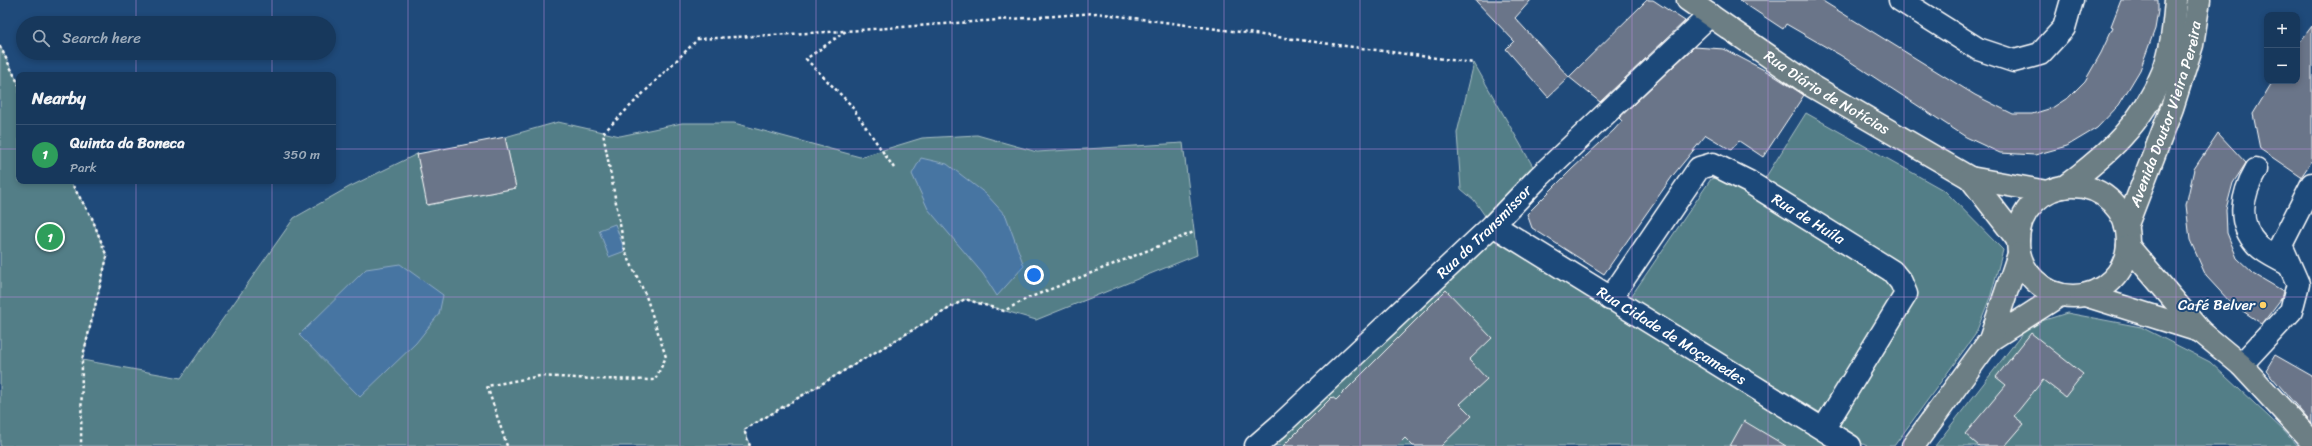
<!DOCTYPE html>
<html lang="en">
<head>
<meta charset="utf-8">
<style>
	:root { --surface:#17385c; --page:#203f62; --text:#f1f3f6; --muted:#9eacbb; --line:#365272; --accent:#8c9099 }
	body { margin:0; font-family:Sriracha,sans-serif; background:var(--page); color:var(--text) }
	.controls { position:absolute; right:12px; top:12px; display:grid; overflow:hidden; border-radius:8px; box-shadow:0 2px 6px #0003 }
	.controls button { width:36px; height:36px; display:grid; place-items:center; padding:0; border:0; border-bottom:1px solid var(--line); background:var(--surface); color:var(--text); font:20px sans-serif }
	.you { position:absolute; left:1034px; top:275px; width:14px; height:14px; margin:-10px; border:3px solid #fff; border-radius:50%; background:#1a73e8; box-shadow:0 0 0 6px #1a73e833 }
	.badge { display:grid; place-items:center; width:26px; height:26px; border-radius:50%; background:var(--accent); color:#fff; font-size:13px; font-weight:700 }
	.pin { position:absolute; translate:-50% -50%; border:2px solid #fff; box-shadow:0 1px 4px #0006 }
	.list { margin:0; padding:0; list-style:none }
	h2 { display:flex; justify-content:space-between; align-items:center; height:52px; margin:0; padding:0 16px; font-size:17px }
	h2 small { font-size:13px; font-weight:400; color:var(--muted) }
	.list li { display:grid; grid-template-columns:26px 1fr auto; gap:12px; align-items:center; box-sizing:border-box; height:60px; padding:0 16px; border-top:1px solid var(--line) }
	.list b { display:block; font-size:15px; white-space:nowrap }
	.list p { margin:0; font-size:13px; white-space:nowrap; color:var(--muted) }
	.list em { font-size:13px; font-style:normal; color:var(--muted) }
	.icon { flex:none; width:22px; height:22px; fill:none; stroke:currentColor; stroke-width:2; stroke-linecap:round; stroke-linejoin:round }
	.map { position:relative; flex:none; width:2312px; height:446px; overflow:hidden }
	.search { position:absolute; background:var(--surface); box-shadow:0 2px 6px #0003; left:16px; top:16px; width:320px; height:44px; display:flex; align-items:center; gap:10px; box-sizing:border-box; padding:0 14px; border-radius:22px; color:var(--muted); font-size:15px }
	.panel { position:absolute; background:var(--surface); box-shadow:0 2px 6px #0003; left:16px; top:72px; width:320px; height:112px; border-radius:8px }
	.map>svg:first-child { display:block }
	.green { fill:#527e87; stroke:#a8bec3 }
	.water { fill:#4675a2; stroke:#90acc7 }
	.building { fill:#6a7589; stroke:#fff }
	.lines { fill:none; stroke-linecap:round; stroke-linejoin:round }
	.minor-casing { stroke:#fff; stroke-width:25 }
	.major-casing { stroke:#fff; stroke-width:25 }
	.path { stroke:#fff; stroke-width:2.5; stroke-dasharray:3 3; stroke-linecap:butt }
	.minor { stroke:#1f4a7a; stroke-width:22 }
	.major { stroke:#6c7e84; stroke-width:22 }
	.grid { fill:none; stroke:#b68bdc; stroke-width:1; stroke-opacity:0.55 }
	.poi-dot { fill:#ffd166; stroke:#1f4a7a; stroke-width:1.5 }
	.labels { text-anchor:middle; stroke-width:4; stroke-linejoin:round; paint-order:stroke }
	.street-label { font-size:15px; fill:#fff; stroke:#1f4a7a }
	.poi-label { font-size:15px; fill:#fff; stroke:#1f4a7a; text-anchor:end }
</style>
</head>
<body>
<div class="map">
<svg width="2312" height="446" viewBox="0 0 2312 446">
	<rect width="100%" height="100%" fill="#1f4a7a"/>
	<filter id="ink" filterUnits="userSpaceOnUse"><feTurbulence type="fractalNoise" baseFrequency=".025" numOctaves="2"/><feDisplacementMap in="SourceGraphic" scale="8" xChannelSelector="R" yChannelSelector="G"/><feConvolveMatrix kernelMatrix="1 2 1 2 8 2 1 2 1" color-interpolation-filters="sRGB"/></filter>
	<g filter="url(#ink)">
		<g class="green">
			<polygon points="0,46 19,85 19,181 70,181 92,218 107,257 82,360 181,378 294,218 349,187 417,154 428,205 516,188 505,137 558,122 620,136 682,123 734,123 860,157 922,138 977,135 1037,152 1183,143 1197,255 1036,320 965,299 744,430 750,446 0,446"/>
			<polygon points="1474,63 1539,177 1493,225 1845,446 1256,446 1492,226 1474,200 1461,189 1457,133"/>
			<polygon points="1806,113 1945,191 2003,250 1991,295 1975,335 1894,446 1867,446 1853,439 1824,415 1630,298 1711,179 1724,175 1757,191"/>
			<polygon points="2067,313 2141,327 2210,362 2284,431 2297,446 1935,446 2029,325"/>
		</g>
		<g class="water">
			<polygon points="921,158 947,164 986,194 1006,216 1024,266 997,296 983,274 928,209 912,174"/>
			<polygon points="615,224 625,251 609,257 599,230"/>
			<polygon points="400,264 443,295 439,314 416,343 360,397 299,335 366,269"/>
		</g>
		<g class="building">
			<polygon points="1475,0 1531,0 1515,18 1569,77 1548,97 1506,49 1514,41"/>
			<polygon points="1647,0 1653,0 1685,21 1600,102 1569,77"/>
			<polygon points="1739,0 1821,0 1975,95 2013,114 2032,114 2052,108 2069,97 2085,81 2101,53 2113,27 2111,26 2121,0 2158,0 2158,11 2155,29 2140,70 2119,105 2097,128 2067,146 2035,155 2000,153 1966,137 1840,55 1786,24 1783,29"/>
			<polygon points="2312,26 2312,161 2301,177 2260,149 2253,114 2273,81 2297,81 2297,46"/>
			<polygon points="1694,47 1724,49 1768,72 1804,95 1763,157 1739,141 1731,150 1706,135 1674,174 1604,274 1532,228 1527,214 1572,169 1614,130 1622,121 1619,118"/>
			<polygon points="2218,133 2246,163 2233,183 2226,209 2227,233 2237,258 2254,274 2283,291 2281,299 2262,324 2231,303 2206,276 2190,240 2186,205 2194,169"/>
			<polygon points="505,137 516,188 427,205 417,154"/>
			<polygon points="1446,290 1492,338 1469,360 1487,379 1460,404 1472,416 1441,446 1413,446 1405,438 1397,446 1283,446 1332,397 1336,400"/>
			<polygon points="2031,333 2083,374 2065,397 2043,380 2014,416 2024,424 2005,446 1979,446 1965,434 2006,385 1996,377"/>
			<polygon points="2275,355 2312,376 2312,424 2266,370"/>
			<polygon points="1744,421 1786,446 1730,446"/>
		</g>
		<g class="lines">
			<g class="minor-casing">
				<g id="minor">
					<polyline points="1900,0 1978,49 2014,61 2040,54 2064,28 2072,0"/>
					<path d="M2256,170C2242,194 2236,223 2257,245C2266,254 2279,259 2289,265"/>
					<path id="s1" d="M1493,225L1850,446"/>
					<path id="s2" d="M1610,299L1699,168L1713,164L1749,182L1892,271L1901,282L1906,294L1824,428"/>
					<polyline points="2241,365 2291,311 2298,284 2281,245 2312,184"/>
					<path id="s3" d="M1256,446L1279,426L1493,225L1539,177L1710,15"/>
				</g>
			</g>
			<g class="major-casing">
				<g id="major">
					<path id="s4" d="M1688,0L1812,86L1970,178L2047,192"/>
					<polyline points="1970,178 2018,240"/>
					<circle cx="2073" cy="241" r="55"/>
					<path d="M2064,187C2107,155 2143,123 2163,72C2172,50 2174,24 2176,0"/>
					<path id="s5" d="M2126,227L2172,108L2192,45L2199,0"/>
					<polyline points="2128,246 2200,331 2241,365 2312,442"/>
					<polyline points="2085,295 2200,331"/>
					<polyline points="1990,340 2060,295"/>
					<polyline points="1913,446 1990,340 2019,254"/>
				</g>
			</g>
			<g class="path">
				<polyline points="0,46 19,85"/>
				<polyline points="894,168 850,104 806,59 846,31 1096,13 1474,63"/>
				<polyline points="70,181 92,218 107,257 82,360 81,446"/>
				<polyline points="507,446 487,386 540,376 593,379 655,380 666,357 646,296 625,251 603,133 698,39 845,31"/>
				<polyline points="750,446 744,430 965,299 1004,311 1026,299 1194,232"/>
			</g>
			<use href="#minor" class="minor"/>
			<use href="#major" class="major"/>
		</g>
	</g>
	<path class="grid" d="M136,0V23M272,0V23M408,0V446M544,0V446M680,0V446M816,0V446M952,0V446M1088,0V446M1224,0V446M1360,0V446M1496,0V446M1632,0V446M1768,0V446M1904,0V446M2040,0V446M2176,0V446M136,53V75M272,53V75M0,149H19M333,149H2312M136,181V446M272,181V446M0,297H2312"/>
	<circle class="poi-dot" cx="2263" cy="305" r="4"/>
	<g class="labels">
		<g class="street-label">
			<text dy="5" stroke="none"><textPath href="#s4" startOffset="167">Rua Diário de Notícias</textPath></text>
			<text dy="5" stroke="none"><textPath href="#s5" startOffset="120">Avenida Doutor Vieira Pereira</textPath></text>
			<text dy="5" stroke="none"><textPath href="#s2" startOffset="283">Rua de Huíla</textPath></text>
			<text dy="5" stroke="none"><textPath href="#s3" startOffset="313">Rua do Transmissor</textPath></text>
			<text dy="5" stroke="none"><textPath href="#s1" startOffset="210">Rua Cidade de Moçamedes</textPath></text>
		</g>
		<g class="poi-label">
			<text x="2255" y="310">Café Belver</text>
		</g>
	</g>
</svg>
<div class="controls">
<button>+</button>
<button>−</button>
</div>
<div class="you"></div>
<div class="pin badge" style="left:50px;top:237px;background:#2e9e5b">1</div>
<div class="search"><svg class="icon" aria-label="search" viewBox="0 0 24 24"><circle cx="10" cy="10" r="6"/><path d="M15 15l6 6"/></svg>Search here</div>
<section class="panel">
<h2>Nearby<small></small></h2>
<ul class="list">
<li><span class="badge" style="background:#2e9e5b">1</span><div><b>Quinta da Boneca</b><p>Park</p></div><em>350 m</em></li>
</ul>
</section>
</div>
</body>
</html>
